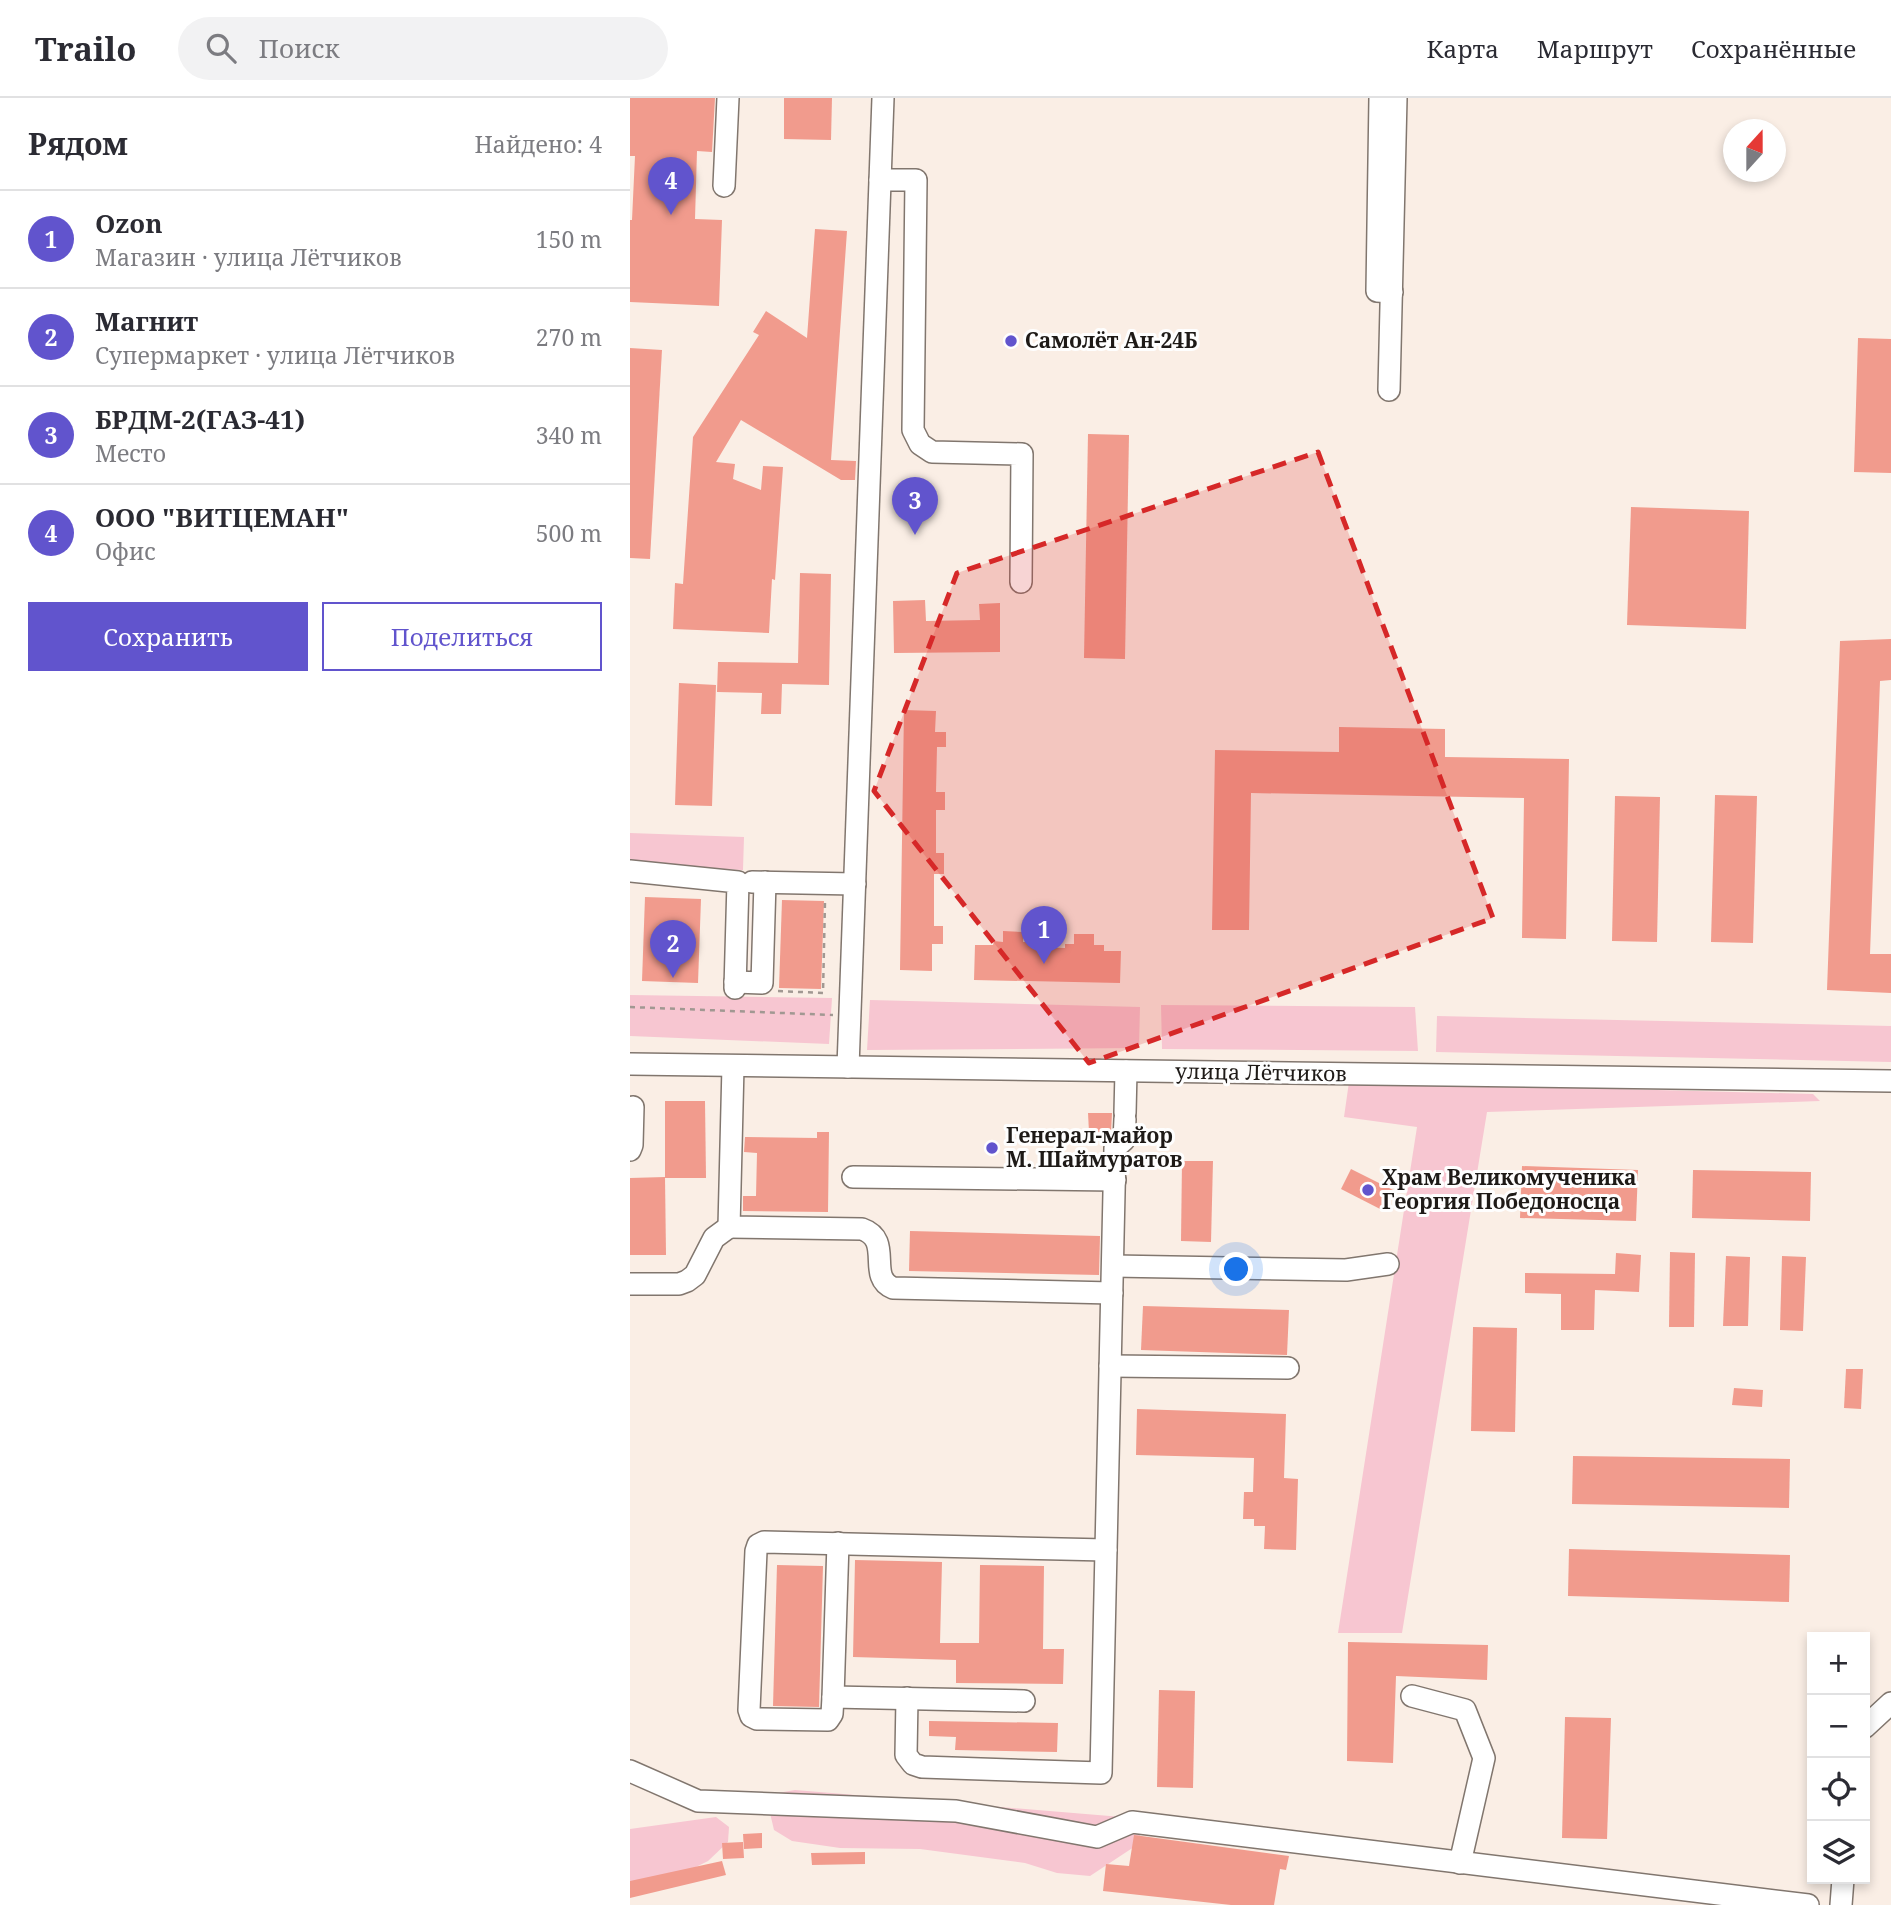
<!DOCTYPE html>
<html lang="ru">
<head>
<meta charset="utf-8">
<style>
	:root { --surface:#fff; --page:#f2f2f3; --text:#2b2b33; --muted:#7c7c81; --line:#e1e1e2; --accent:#6154cd }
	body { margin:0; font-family:"Noto Serif",serif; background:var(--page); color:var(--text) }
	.controls { position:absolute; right:21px; bottom:21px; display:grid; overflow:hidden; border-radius:0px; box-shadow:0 4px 10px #0003 }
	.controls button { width:63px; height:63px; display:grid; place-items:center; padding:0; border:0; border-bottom:2px solid var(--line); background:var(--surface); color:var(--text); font:35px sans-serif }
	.compass { position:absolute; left:1093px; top:21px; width:63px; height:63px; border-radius:50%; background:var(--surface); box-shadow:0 4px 10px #0003; rotate:21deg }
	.you { position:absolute; left:607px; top:1172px; width:24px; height:24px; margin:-18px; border:5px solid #fff; border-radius:50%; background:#1a73e8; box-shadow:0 0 0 10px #1a73e833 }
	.badge { display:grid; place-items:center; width:46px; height:46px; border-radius:50%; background:var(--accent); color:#fff; font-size:23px; font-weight:700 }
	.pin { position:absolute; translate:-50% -58px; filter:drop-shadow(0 2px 4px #0008) }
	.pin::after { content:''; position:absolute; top:37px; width:24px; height:21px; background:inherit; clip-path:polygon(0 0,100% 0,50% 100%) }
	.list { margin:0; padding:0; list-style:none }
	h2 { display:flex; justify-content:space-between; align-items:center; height:91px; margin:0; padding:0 28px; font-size:30px }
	h2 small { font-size:23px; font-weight:400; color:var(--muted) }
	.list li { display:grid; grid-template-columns:46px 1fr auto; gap:21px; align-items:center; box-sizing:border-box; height:98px; padding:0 28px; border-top:2px solid var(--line) }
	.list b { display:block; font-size:26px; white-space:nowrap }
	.list p { margin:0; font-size:23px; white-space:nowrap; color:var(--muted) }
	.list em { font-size:23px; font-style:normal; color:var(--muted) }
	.actions { display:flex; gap:14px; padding:21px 28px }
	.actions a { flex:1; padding:16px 0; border:2px solid var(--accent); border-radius:0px; text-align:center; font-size:24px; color:var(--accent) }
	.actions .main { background:var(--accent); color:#fff }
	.icon { flex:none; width:38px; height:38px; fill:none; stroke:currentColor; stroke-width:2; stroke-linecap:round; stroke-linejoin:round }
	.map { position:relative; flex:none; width:1261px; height:1807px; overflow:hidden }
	header { display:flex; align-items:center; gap:42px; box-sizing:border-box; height:98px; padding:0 35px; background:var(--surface); border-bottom:2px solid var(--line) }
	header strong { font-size:33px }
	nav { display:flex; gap:38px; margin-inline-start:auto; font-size:24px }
	.search { width:490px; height:63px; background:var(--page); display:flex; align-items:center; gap:18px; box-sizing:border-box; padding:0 24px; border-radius:38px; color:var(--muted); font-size:26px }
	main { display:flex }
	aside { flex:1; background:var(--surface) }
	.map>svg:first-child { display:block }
	.green { fill:#f7c6d1 }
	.building { fill:#f19b8d }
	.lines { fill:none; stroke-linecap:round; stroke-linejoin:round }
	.minor-casing { stroke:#81766e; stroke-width:24 }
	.path { stroke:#a19892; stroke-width:2.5; stroke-dasharray:5 5; stroke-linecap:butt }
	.minor { stroke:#fff; stroke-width:21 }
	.marked { fill:#d62828; fill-opacity:0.2; stroke:#d62828; stroke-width:5; stroke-dasharray:14 9; stroke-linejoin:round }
	.poi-dot { fill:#6154cd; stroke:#fefefe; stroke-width:2.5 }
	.labels { text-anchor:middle; stroke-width:6; stroke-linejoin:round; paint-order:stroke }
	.poi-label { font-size:21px; font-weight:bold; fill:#1e1a17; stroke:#fefefe; text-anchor:start }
	.street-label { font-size:21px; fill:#1e1a17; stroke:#fefefe }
</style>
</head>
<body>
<header>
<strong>Trailo</strong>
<div class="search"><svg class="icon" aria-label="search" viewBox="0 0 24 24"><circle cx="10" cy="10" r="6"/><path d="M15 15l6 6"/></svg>Поиск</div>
<nav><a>Карта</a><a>Маршрут</a><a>Сохранённые</a></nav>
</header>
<main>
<aside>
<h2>Рядом<small>Найдено: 4</small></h2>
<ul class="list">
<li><span class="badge">1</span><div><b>Ozon</b><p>Магазин · улица Лётчиков</p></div><em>150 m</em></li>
<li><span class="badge">2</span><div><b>Магнит</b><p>Супермаркет · улица Лётчиков</p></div><em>270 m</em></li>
<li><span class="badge">3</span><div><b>БРДМ-2(ГАЗ-41)</b><p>Место</p></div><em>340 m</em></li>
<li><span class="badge">4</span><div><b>ООО &quot;ВИТЦЕМАН&quot;</b><p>Офис</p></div><em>500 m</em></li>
</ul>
<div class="actions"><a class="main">Сохранить</a><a>Поделиться</a></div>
</aside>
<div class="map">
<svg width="1261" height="1807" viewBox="0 0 1261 1807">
	<rect width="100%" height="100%" fill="#faeee5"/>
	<g class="green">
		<polygon points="0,735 114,739 113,772 0,768"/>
		<polygon points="0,897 202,900 199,946 0,938"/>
		<polygon points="240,902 510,909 509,950 237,952"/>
		<polygon points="531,907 785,909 788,953 532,951"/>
		<polygon points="807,918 1261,928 1261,964 806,954"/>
		<polygon points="719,984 1183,996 1190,1003 857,1014 772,1535 708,1535 787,1029 714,1019"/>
		<polygon points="165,1692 504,1720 510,1729 510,1745 460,1778 427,1775 395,1765 290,1751 210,1750 162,1743 144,1732 140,1715 142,1698 148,1695"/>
		<polygon points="86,1719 99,1729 98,1744 78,1763 56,1774 0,1788 0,1731"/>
	</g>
	<g class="building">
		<polygon points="0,0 85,0 82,54 67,53 65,121 92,122 89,208 0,204 0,122 2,122 5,58 0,58"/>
		<polygon points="154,0 202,0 201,42 154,41"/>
		<polygon points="185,131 217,133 201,362 226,363 225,382 211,382 111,322 86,364 105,366 103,381 131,392 133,368 153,369 145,482 142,481 139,535 43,531 45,485 53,486 63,339 129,237 123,234 136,213 177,240"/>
		<polygon points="1228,240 1261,241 1261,375 1224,374"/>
		<polygon points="0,250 32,252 20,461 0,460"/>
		<polygon points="458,336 499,337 495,561 454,560"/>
		<polygon points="1001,409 1119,413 1116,531 997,527"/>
		<polygon points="170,475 201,476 199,587 152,586 151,616 131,616 132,595 87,594 88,564 168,565"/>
		<polygon points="295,502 296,523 350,522 349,506 370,505 370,554 264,555 263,503"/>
		<polygon points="1261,541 1261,582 1250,583 1240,856 1261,856 1261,895 1197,892 1210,543"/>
		<polygon points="49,585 86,587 82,708 45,707"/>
		<polygon points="274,612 306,613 305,634 316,634 316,649 307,649 306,694 315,694 315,712 306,712 306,755 314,755 314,776 304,776 304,828 313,828 313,846 302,846 302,873 270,872"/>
		<polygon points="709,629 815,631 815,659 939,661 936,841 892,840 894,700 621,695 619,832 582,832 585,652 709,654"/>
		<polygon points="1085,697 1127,698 1123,845 1081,844"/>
		<polygon points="985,698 1030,699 1027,844 982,843"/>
		<polygon points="15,799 71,801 68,885 12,883"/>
		<polygon points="152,802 194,803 191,891 149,890"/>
		<polygon points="373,833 393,834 393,844 401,844 401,849 435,850 435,846 444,846 444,836 464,836 464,847 474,847 474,853 491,853 490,885 344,882 345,847 363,847 364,843 373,844"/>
		<polygon points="35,1003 75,1003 76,1080 35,1080"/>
		<polygon points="458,1015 482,1015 481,1034 459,1034"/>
		<polygon points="187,1034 199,1034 198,1114 113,1113 113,1098 126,1098 127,1055 114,1054 115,1039 187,1040"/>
		<polygon points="552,1063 583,1063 581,1144 551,1143"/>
		<polygon points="892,1068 1008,1072 1006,1123 890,1120"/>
		<polygon points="721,1071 765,1093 754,1113 711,1091"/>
		<polygon points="1063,1072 1181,1074 1180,1123 1062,1120"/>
		<polygon points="35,1079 36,1157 0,1157 0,1080"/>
		<polygon points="280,1133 470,1138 469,1177 279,1173"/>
		<polygon points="1040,1154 1065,1155 1064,1229 1039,1229"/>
		<polygon points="986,1155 1011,1157 1009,1194 965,1192 964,1232 931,1232 931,1196 895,1195 895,1175 985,1176"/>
		<polygon points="1096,1158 1120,1159 1118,1228 1093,1228"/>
		<polygon points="1152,1158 1176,1159 1173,1233 1150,1232"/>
		<polygon points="513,1208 659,1212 657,1257 511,1252"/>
		<polygon points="843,1229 887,1230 885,1334 841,1333"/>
		<polygon points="1216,1271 1233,1271 1231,1311 1214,1310"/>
		<polygon points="1104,1290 1133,1292 1132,1309 1102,1307"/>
		<polygon points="507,1311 656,1316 654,1380 668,1381 666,1452 634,1451 635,1428 624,1428 624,1421 613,1421 614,1394 623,1394 624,1360 506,1357"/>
		<polygon points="943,1358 1160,1361 1159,1410 942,1406"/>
		<polygon points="939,1451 1160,1457 1159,1504 938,1498"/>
		<polygon points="225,1462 312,1464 310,1545 349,1545 350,1467 414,1468 413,1551 434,1551 433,1586 326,1585 326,1562 223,1559"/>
		<polygon points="147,1467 193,1468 189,1609 143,1608"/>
		<polygon points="718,1544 858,1547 857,1582 766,1578 763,1665 717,1663"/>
		<polygon points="529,1592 565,1593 563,1690 527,1689"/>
		<polygon points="935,1619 981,1620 977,1741 932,1740"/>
		<polygon points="299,1623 428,1625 427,1654 325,1652 326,1639 299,1638"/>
		<polygon points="132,1735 132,1750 114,1751 113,1736"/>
		<polygon points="504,1737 659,1758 656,1772 650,1771 644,1807 601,1807 473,1793 476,1766 499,1768"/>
		<polygon points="113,1744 114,1760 93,1761 92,1745"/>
		<polygon points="235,1754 235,1766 182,1767 181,1755"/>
		<polygon points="92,1763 96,1777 0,1800 0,1783"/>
	</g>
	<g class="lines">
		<g class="minor-casing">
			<g id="minor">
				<polyline points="750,0 747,193 762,194"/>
				<polyline points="250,82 286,82 283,332 290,346 302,354 392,356 391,484"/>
				<polyline points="94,88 98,0"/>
				<polyline points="759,292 766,0"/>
				<polyline points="0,773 108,784 105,890"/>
				<polyline points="122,784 225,786"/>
				<polyline points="105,884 132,885 135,784"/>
				<polyline points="0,966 1261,983"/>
				<path d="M103,968L99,1129L232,1131C264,1142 236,1179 263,1190L482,1195"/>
				<polyline points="218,969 253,0"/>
				<polyline points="495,1015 496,973"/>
				<polyline points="0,1052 2,1047 3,1009"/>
				<polyline points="223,1079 485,1082"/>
				<polyline points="483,1168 716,1172 758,1166"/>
				<polyline points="0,1186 49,1186 57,1183 65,1177 84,1140 99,1129"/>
				<polyline points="480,1268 658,1270"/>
				<polyline points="782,1598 835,1612 854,1660 830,1765"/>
				<polyline points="203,1599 208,1445"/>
				<polyline points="277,1600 276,1657 283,1666 292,1669 471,1675 485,1050 494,1042 495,1021"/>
				<polyline points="394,1603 203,1599 202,1616 198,1622 127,1621 121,1618 119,1612 126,1453 128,1447 134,1444 476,1452"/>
				<polyline points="1235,1629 1261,1605"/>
				<polyline points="0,1673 68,1703 326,1713 467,1739 502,1724 1178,1807"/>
				<polyline points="1211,1807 1213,1781"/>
			</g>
		</g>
		<g class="path">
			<polyline points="148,893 193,895 195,803"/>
			<polyline points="0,909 203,917"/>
		</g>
		<use href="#minor" class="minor"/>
	</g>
	<path class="marked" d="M688,354L863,820L459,965L244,693L327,475Z"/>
	<g class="poi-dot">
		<circle cx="381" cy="243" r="7"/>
		<circle cx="362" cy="1050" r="7"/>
		<circle cx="738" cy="1092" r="7"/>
	</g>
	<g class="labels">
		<g class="poi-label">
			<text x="395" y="250">Самолёт Ан-24Б</text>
			<text x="376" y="1045">Генерал-майор<tspan x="376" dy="24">М. Шаймуратов</tspan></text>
			<text x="752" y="1087">Храм Великомученика<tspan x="752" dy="24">Георгия Победоносца</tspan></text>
		</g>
		<g class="street-label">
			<text transform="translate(631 975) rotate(1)" y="7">улица Лётчиков</text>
		</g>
	</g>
</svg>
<div class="controls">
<button>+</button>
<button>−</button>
<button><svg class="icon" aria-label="locate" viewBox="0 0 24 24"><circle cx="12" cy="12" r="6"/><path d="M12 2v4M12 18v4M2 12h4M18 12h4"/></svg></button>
<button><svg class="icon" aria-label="layers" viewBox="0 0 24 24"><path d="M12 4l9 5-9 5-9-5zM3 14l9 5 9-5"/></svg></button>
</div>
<svg class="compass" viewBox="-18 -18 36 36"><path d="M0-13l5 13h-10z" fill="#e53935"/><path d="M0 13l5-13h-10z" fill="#7c7c81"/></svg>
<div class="you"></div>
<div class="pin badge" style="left:414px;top:866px">1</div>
<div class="pin badge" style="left:43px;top:880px">2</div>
<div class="pin badge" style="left:285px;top:437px">3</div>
<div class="pin badge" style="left:41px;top:117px">4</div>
</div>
</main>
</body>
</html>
